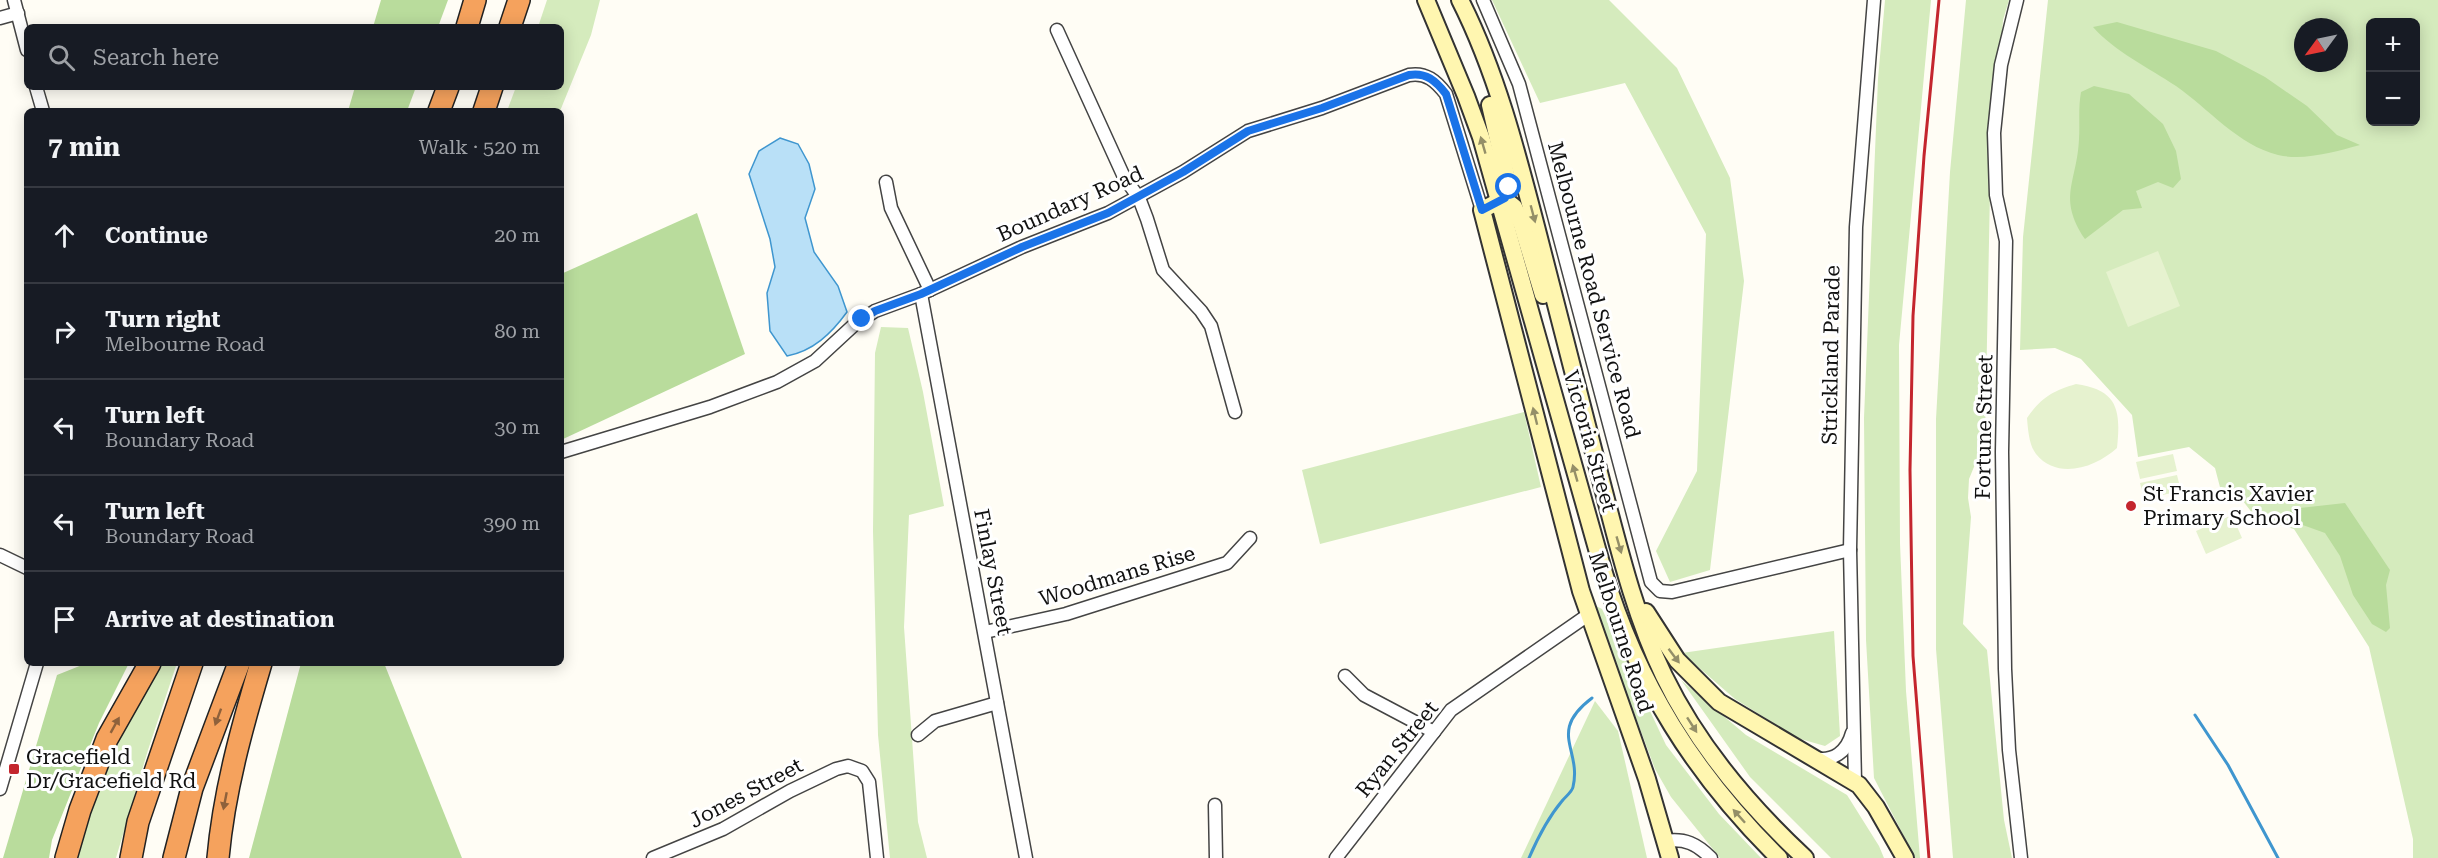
<!DOCTYPE html>
<html lang="en">
<head>
<meta charset="utf-8">
<style>
	:root { --surface:#171b24; --page:#242831; --text:#f1f3f6; --muted:#9ea1a6; --line:#363941 }
	body { margin:0; font-family:"Roboto Serif",serif; background:var(--page); color:var(--text) }
	.controls { position:absolute; right:18px; top:18px; display:grid; overflow:hidden; border-radius:9px; box-shadow:0 3px 15px #0003 }
	.controls button { width:54px; height:54px; display:grid; place-items:center; padding:0; border:0; border-bottom:2px solid var(--line); background:var(--surface); color:var(--text); font:30px sans-serif }
	.compass { position:absolute; left:2294px; top:18px; width:54px; height:54px; border-radius:50%; background:var(--surface); box-shadow:0 3px 15px #0003; rotate:237deg }
	.stop { position:absolute; width:18px; height:18px; margin:-14px; border:4px solid #1a73e8; border-radius:50%; background:#fff }
	.stop.end { background:#1a73e8; border-color:#fff; box-shadow:0 2px 6px #0008 }
	.list { margin:0; padding:0; list-style:none }
	h2 { display:flex; justify-content:space-between; align-items:center; height:78px; margin:0; padding:0 24px; font-size:26px }
	h2 small { font-size:20px; font-weight:400; color:var(--muted) }
	.list li { display:grid; grid-template-columns:39px 1fr auto; gap:18px; align-items:center; box-sizing:border-box; height:96px; padding:0 24px; border-top:2px solid var(--line) }
	.list b { display:block; font-size:22px; white-space:nowrap }
	.list p { margin:0; font-size:20px; white-space:nowrap; color:var(--muted) }
	.list em { font-size:20px; font-style:normal; color:var(--muted) }
	.icon { flex:none; width:33px; height:33px; fill:none; stroke:currentColor; stroke-width:2; stroke-linecap:round; stroke-linejoin:round }
	.map { position:relative; flex:none; width:2438px; height:858px; overflow:hidden }
	.search { position:absolute; background:var(--surface); box-shadow:0 3px 15px #0003; left:24px; top:24px; width:540px; height:66px; display:flex; align-items:center; gap:15px; box-sizing:border-box; padding:0 21px; border-radius:9px; color:var(--muted); font-size:22px }
	.panel { position:absolute; background:var(--surface); box-shadow:0 3px 15px #0003; left:24px; top:108px; width:540px; height:558px; border-radius:9px }
	.map>svg:first-child { display:block }
	.green { fill:#d5ebbd; fill-rule:evenodd }
	.forest { fill:#b9dc9c }
	.pitch { fill:#e6f2cf }
	.water { fill:#b9e0f7; stroke:#3f96cf; stroke-width:1.5 }
	.lines { fill:none; stroke-linecap:round; stroke-linejoin:round }
	.stream { stroke:#3f96cf; stroke-width:3 }
	.street-casing { stroke:#444; stroke-width:15 }
	.secondary-casing { stroke:#333; stroke-width:20 }
	.highway-casing { stroke:#222; stroke-width:24 }
	.street { stroke:#fff; stroke-width:12 }
	.secondary { stroke:#fff6b0; stroke-width:16 }
	.highway { stroke:#f5a25d; stroke-width:21 }
	.rail { stroke:#c4262e; stroke-width:3 }
	.oneway { fill:#948f68 }
	.oneway2 { fill:#8e613b }
	.route { stroke:#1a73e8; stroke-width:8 }
	.poi-dot { fill:#c4262e; stroke:#fff; stroke-width:2 }
	.labels { text-anchor:middle; stroke-width:6; stroke-linejoin:round; paint-order:stroke }
	.street-label { font-size:21px; fill:#111; stroke:#fff }
	.poi-label { font-size:21px; fill:#111; stroke:#fff; text-anchor:start }
</style>
</head>
<body>
<div class="map">
<svg width="2438" height="858" viewBox="0 0 2438 858">
	<rect width="100%" height="100%" fill="#fffdf5"/>
	<g class="green">
		<polygon points="547,0 600,0 591,35 560,111 507,111 516,87 561,87 561,27 538,27"/>
		<polygon points="1492,0 1609,0 1677,68 1730,178 1744,281 1710,570 1670,582 1656,551 1697,471 1706,234 1625,83 1540,103"/>
		<polygon points="1885,0 1931,0 1899,345 1900,543 1906,691 1920,858 1915,858 1874,778 1866,640 1864,418 1878,79"/>
		<polygon points="1966,0 2009,0 2003,20 1990,192 1985,440 1969,479 1968,498 1971,517 1963,624 1987,650 2004,820 2012,858 1953,858 1936,649 1936,419 1950,172"/>
		<path d="M2048,0H2438V858H2413V839L2369,647L2294,529L2257,519L2239,496L2221,491L2215,468L2189,447L2138,457L2132,415L2081,359L2055,348L2020,350L2023,237ZM2370,22H2416V122H2370ZM2303,27H2339V63H2303Z"/>
		<polygon points="881,327 908,328 923,392 944,506 909,515 904,627 918,822 927,858 890,858 878,735 873,531 875,353"/>
		<polygon points="1524,412 1541,487 1320,544 1302,470"/>
		<polygon points="1594,605 1602,609 1666,745 1719,814 1761,858 1720,858 1671,797 1655,769"/>
		<polygon points="1834,631 1840,736 1825,746 1797,738 1735,699 1682,653"/>
		<polygon points="161,663 177,663 148,750 116,858 75,858 98,793 133,708"/>
		<polygon points="1681,680 1746,735 1847,795 1879,846 1884,858 1831,858 1750,777"/>
		<polygon points="1595,701 1618,731 1647,858 1521,858"/>
	</g>
	<g class="forest">
		<polygon points="381,0 448,0 438,27 373,27"/>
		<path d="M2117,22L2216,51L2265,77L2307,106L2337,135L2360,145C2334,152 2304,161 2278,155C2238,145 2209,109 2176,86C2149,68 2114,51 2093,27Z"/>
		<path d="M2094,86L2129,94L2163,124L2176,151L2181,179L2173,188L2158,182L2136,191L2142,208L2123,210L2085,239C2057,197 2077,183 2079,139C2080,123 2078,109 2081,92Z"/>
		<polygon points="355,87 416,87 407,111 348,111"/>
		<polygon points="697,213 745,354 561,440 561,274"/>
		<polygon points="2345,503 2390,570 2386,585 2390,628 2386,632 2372,624 2353,595 2340,556 2325,533 2286,519 2291,509"/>
		<polygon points="87,663 129,663 99,723 52,840 49,858 3,858 57,675"/>
		<polygon points="301,663 384,663 462,858 249,858"/>
	</g>
	<g class="pitch">
		<polygon points="2158,251 2180,306 2128,327 2106,272"/>
		<path d="M2076,384C2118,390 2121,410 2117,448C2096,467 2058,481 2036,454C2029,445 2028,430 2027,418C2041,398 2052,391 2076,384Z"/>
		<polygon points="2173,454 2177,471 2140,479 2136,462"/>
		<polygon points="2177,475 2181,491 2144,499 2140,483"/>
		<polygon points="2232,515 2242,538 2206,554 2196,531"/>
	</g>
	<path class="water" d="M780,138L798,144L809,164L815,189L805,218L814,252L838,286L847,312C831,334 813,351 787,356L770,331L767,293L775,267L770,239L749,174L759,151Z"/>
	<g class="lines">
		<g class="stream">
			<polyline points="2195,715 2228,765 2278,858"/>
			<path d="M1529,858C1538,837 1547,819 1562,801C1565,797 1572,792 1573,787C1582,749 1547,732 1592,698"/>
		</g>
		<g class="street-casing">
			<g id="street">
				<polyline points="14,0 27,50"/>
				<polyline points="1483,0 1519,84 1651,582 1660,591 1672,592 1850,550"/>
				<polyline points="2017,0 2001,65 1994,133 1996,195 2006,241 2002,452 2005,669 2009,750 2021,858"/>
				<polyline points="0,18 18,13"/>
				<polyline points="1057,30 1124,177 1139,198 1147,219 1163,270 1201,311 1211,326 1235,412"/>
				<polyline points="36,87 43,111"/>
				<polyline points="886,182 891,208 930,290"/>
				<polyline points="921,294 1026,858"/>
				<path d="M561,452L710,407L777,382L815,361L855,324L875,311L921,294L1022,247L1108,213L1183,172L1248,131L1322,108L1409,75C1426,72 1436,81 1446,94L1482,210"/>
				<polyline points="0,555 27,568"/>
				<polyline points="985,632 1066,614 1227,563 1250,538"/>
				<polyline points="1345,676 1364,695 1434,732"/>
				<polyline points="918,735 935,721 997,703"/>
				<path d="M1814,758C1833,762 1847,752 1852,733"/>
				<polyline points="1855,782 1850,550 1856,227 1874,0"/>
				<polyline points="0,789 37,663"/>
				<polyline points="1215,805 1216,858"/>
				<path d="M1665,841C1685,838 1697,844 1711,858"/>
				<polyline points="653,858 723,829 790,791 836,769 848,766 862,771 869,782 877,858"/>
				<polyline points="1336,858 1451,710 1588,615"/>
			</g>
		</g>
		<g class="secondary-casing">
			<g id="secondary">
				<path d="M1426,0L1466,96L1481,137L1603,570C1637,684 1695,775 1779,858"/>
				<path d="M1460,0C1498,75 1519,161 1540,242C1561,322 1581,403 1602,484C1619,549 1635,616 1664,676C1698,746 1749,806 1805,858"/>
				<polyline points="1490,105 1509,187 1505,198 1482,210 1581,591 1647,779 1670,858"/>
				<polyline points="1498,201 1509,203 1514,207 1521,222 1543,295"/>
				<polyline points="1646,612 1677,660 1719,702 1859,785 1876,807 1905,858"/>
			</g>
		</g>
		<g class="highway-casing">
			<g id="highway">
				<polyline points="467,27 475,0"/>
				<polyline points="510,27 519,0"/>
				<polyline points="439,111 448,87"/>
				<polyline points="484,111 492,87"/>
				<polyline points="66,858 80,810 107,739 150,663"/>
				<polyline points="131,858 138,822 192,663"/>
				<polyline points="174,858 192,788 239,663"/>
				<path d="M218,858C224,791 242,727 261,663"/>
			</g>
		</g>
		<use href="#street" class="street"/>
		<use href="#secondary" class="secondary"/>
		<use href="#highway" class="highway"/>
		<polyline class="rail" points="1929,858 1913,656 1910,470 1913,316 1924,156 1939,0"/>
	</g>
	<defs><path id="oneway-solid" d="M-6-.8H1V-3.2L6.5 0L1 3.2V.8H-6Z" transform="scale(1.5)"/></defs>
	<g class="oneway">
		<use href="#oneway-solid" transform="translate(1483 145) rotate(-106)"/>
		<use href="#oneway-solid" transform="translate(1533 214) rotate(75)"/>
		<use href="#oneway-solid" transform="translate(1535 416) rotate(-104)"/>
		<use href="#oneway-solid" transform="translate(1575 473) rotate(-106)"/>
		<use href="#oneway-solid" transform="translate(1619 545) rotate(74)"/>
		<use href="#oneway-solid" transform="translate(1674 656) rotate(53)"/>
		<use href="#oneway-solid" transform="translate(1692 725) rotate(57)"/>
		<use href="#oneway-solid" transform="translate(1739 816) rotate(-132)"/>
	</g>
	<g class="oneway2">
		<use href="#oneway-solid" transform="translate(218 717) rotate(110)"/>
		<use href="#oneway-solid" transform="translate(115 725) rotate(-61)"/>
		<use href="#oneway-solid" transform="translate(225 801) rotate(101)"/>
	</g>
	<g class="lines">
		<path class="route" d="M862,319L875,311L921,294L1022,247L1108,213L1183,172L1248,131L1322,108L1409,75C1426,72 1436,81 1446,94L1482,210L1505,198L1509,187"/>
	</g>
	<g class="poi-dot">
		<circle cx="2131" cy="506" r="6"/>
		<rect x="8" y="763" width="12" height="12" rx="3"/>
	</g>
	<g class="labels">
		<g class="street-label">
			<text transform="translate(1070 204) rotate(-24)" y="7">Boundary Road</text>
			<text transform="translate(1594 290) rotate(75)" y="7">Melbourne Road Service Road</text>
			<text transform="translate(1831 355) rotate(-89)" y="7">Strickland Parade</text>
			<text transform="translate(1984 427) rotate(-89)" y="7">Fortune Street</text>
			<text transform="translate(1590 441) rotate(74)" y="7">Victoria Street</text>
			<text transform="translate(993 572) rotate(79)" y="7">Finlay Street</text>
			<text transform="translate(1117 576) rotate(-17)" y="7">Woodmans Rise</text>
			<text transform="translate(1621 632) rotate(72)" y="7">Melbourne Road</text>
			<text transform="translate(1397 749) rotate(-51)" y="7">Ryan Street</text>
			<text transform="translate(746 793) rotate(-28)" y="7">Jones Street</text>
		</g>
		<g class="poi-label">
			<text x="2143" y="501">St Francis Xavier<tspan x="2143" dy="24">Primary School</tspan></text>
			<text x="26" y="764">Gracefield<tspan x="26" dy="24">Dr/Gracefield Rd</tspan></text>
		</g>
	</g>
</svg>
<div class="controls">
<button>+</button>
<button>−</button>
</div>
<svg class="compass" viewBox="-18 -18 36 36"><path d="M0-13l5 13h-10z" fill="#e53935"/><path d="M0 13l5-13h-10z" fill="#9ea1a6"/></svg>
<div class="stop" style="left:1509px;top:187px"></div>
<div class="stop end" style="left:862px;top:319px"></div>
<div class="search"><svg class="icon" aria-label="search" viewBox="0 0 24 24"><circle cx="10" cy="10" r="6"/><path d="M15 15l6 6"/></svg>Search here</div>
<section class="panel">
<h2>7 min<small>Walk · 520 m</small></h2>
<ul class="list">
<li><svg class="icon" aria-label="ahead" viewBox="0 0 24 24"><path d="M12 20V5M6 11l6-6 6 6"/></svg><div><b>Continue</b></div><em>20 m</em></li>
<li><svg class="icon" aria-label="right" viewBox="0 0 24 24"><path d="M7 20v-9h11M14 6l5 5-5 5"/></svg><div><b>Turn right</b><p>Melbourne Road</p></div><em>80 m</em></li>
<li><svg class="icon" aria-label="left" viewBox="0 0 24 24"><path d="M17 20v-9H6M10 6l-5 5 5 5"/></svg><div><b>Turn left</b><p>Boundary Road</p></div><em>30 m</em></li>
<li><svg class="icon" aria-label="left" viewBox="0 0 24 24"><path d="M17 20v-9H6M10 6l-5 5 5 5"/></svg><div><b>Turn left</b><p>Boundary Road</p></div><em>390 m</em></li>
<li><svg class="icon" aria-label="arrive" viewBox="0 0 24 24"><path d="M6 21V4h12l-3 4 3 4H6"/></svg><div><b>Arrive at destination</b></div></li>
</ul>
</section>
</div>
</body>
</html>
